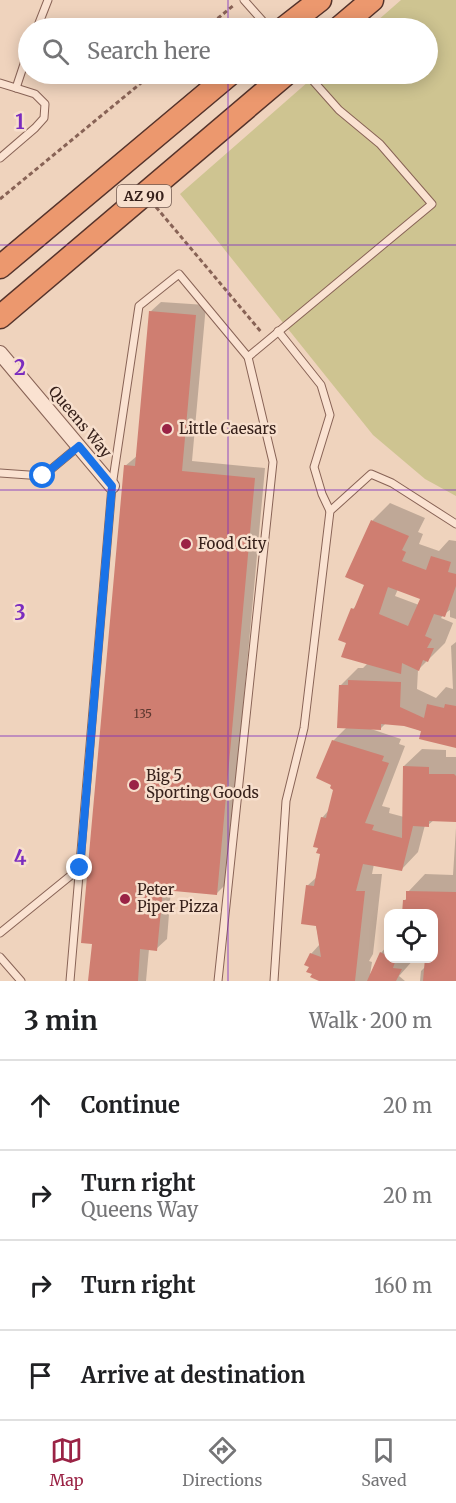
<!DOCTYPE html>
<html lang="en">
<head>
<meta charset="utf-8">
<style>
	:root { --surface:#fff; --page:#f6f6f6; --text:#202124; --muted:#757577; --line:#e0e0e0; --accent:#9a2345 }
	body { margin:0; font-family:Merriweather,serif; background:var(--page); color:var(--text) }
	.controls { position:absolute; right:18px; bottom:18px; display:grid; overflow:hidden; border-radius:12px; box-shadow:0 3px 15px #0003 }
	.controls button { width:54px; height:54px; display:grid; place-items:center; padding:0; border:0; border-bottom:2px solid var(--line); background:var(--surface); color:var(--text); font:30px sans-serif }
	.stop { position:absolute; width:18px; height:18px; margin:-14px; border:4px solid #1a73e8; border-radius:50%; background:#fff }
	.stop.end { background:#1a73e8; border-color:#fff; box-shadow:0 2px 6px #0008 }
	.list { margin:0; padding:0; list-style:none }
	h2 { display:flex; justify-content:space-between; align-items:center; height:78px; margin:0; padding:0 24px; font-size:26px }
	h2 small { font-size:20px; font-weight:400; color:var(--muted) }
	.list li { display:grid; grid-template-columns:39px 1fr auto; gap:18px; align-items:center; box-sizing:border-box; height:90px; padding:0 24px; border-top:2px solid var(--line) }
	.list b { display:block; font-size:22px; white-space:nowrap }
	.list p { margin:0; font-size:20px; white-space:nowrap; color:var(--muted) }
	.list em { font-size:20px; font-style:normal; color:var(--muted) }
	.icon { flex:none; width:33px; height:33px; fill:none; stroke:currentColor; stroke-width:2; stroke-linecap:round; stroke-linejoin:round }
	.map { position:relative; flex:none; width:456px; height:981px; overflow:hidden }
	.search { position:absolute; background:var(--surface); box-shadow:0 3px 15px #0003; left:18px; right:18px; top:18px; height:66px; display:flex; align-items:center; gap:15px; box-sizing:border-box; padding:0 21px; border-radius:33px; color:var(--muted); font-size:22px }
	.sheet { height:438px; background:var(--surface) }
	nav { display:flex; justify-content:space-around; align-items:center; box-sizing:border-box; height:84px; border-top:2px solid var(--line); background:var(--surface); font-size:16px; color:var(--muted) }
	nav a { display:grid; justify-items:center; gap:3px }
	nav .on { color:var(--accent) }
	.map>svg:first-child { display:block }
	.green { fill:#cec491 }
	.shadow { fill:#0003; fill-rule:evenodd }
	.building { fill:#cf7e71; fill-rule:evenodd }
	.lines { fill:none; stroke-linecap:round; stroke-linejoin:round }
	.service-casing { stroke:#886356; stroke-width:9 }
	.minor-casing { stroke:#886356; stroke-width:16 }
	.trunk-casing { stroke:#55332b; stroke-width:25 }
	.path { stroke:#886356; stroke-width:3; stroke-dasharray:4.5 3; stroke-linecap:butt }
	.service { stroke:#fae2d1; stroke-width:7 }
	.minor { stroke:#fae2d1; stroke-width:14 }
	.trunk { stroke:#ec986e; stroke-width:22 }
	.route { stroke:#1a73e8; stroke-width:8 }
	.grid { fill:none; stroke:#7b2cbf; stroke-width:1.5; stroke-opacity:0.55 }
	.poi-dot { fill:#9a2345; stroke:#f7dfcd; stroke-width:2 }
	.labels { text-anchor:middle; stroke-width:5; stroke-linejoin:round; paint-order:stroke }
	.number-label { font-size:12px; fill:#5d3830 }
	.shield { fill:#f7dfcd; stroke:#715a50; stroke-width:1.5 }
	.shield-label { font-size:14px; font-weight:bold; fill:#37211b }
	.street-label { font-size:15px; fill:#37211b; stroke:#f7dfcd }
	.poi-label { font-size:15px; fill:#37211b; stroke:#f7dfcd; text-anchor:start }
	.grid-label { font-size:20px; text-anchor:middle; font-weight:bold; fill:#7b2cbf; stroke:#f7dfcd; stroke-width:5; stroke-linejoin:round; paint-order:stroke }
</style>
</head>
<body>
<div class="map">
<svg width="456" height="981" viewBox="0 0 456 981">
	<rect width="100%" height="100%" fill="#efd3bd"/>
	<polygon class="green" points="401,0 456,0 456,496 425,479 373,435 180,194 317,74 428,74 428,28 369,28"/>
	<g class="shadow">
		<polygon points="161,302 206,305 192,461 265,468 227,883 217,893 171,889 167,939 156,949 149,949 146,981 90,981 125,466 137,456 150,312"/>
		<path d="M390,503L425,518L418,532L423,534L419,544L439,551L449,540L456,541V619L450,617V610L443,615L441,618L453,623L445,643L418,670L417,689L436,698L446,687L453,689L451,646L456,642V747L405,724L386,723L380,729H371L401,739L399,744L405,746L382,806L390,808L389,813L404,817V766L422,749L446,750V757H456V820H434L428,825H425L418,852L401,870L374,864L372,874H382L373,954L369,961L372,962L370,975L381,953L388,945V958H415L399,976L405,981H323L314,974L311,967V954L320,944L307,886L318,876L322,853V818L329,810L335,789L333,741L347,727L341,685L358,668H363L368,663L348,642L353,609L359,603L366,585L347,576L373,520ZM398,589L422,599L419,605L395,596Z"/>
		<polygon points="456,828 456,981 420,981 421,971 434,958 434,914 404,901 408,897 408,892 425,874 453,875"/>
	</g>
	<g class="building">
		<polygon points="149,311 196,315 182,471 255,478 217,895 163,890 157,951 140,949 138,981 88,981 92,944 81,943 124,465 135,466"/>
		<path d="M371,520L409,536L402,550L406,552L402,561L426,570L431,556L451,562L448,572L456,574V586L445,617L434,614L425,636L432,639L427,648H434L428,662L423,660L419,671L402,663L401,674L341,657L346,643L338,640L351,608L354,609L364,585L345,577ZM388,587L420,599L408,626L379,614Z"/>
		<polygon points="348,680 401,682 400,707 424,718 427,704 444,708 445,704 456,706 456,748 419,739 421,731 404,726 381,724 381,730 337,728 339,685 348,685"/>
		<polygon points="332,740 384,756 382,761 389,763 365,823 374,825 372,830 402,838 403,766 429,767 429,774 454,774 456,776 456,822 429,821 429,827 413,826 402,871 363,864 356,891 365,891 355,981 319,981 310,977 312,974 306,972 309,967 304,965 310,953 321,957 316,926 301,924 306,885 314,886 320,854 316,853 318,848 313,847 321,817 326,818 333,790 330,788 331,785 316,778"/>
		<polygon points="406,891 456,892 456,981 423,981 425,958 434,958 434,914 402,914 403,900 406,900"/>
		<polygon points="380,952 388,956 388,958 396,959 393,968 402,969 396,981 367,981"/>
	</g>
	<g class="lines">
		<g class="service-casing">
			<g id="service">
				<polyline points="244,0 269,28"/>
				<polyline points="37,28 48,0"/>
				<polyline points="0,83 16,88 28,52"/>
				<polyline points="0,158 35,128 44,118 45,104 35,94 16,88"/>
				<polyline points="278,331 321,385 330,415 314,467 322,494 330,511"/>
				<polyline points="0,473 43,476 79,446"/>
				<polyline points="0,933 80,868"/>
				<polyline points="0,957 21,981"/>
				<polyline points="70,981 112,486 139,306 179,274 248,357 432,204 380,144 339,110 307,74"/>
				<polyline points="218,981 273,462 248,357"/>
				<polyline points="274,981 286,801 304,728 330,511 371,474 392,483 456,524"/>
			</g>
		</g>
		<g class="minor-casing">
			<polyline id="minor" points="0,353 112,486"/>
		</g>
		<g class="trunk-casing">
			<g id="trunk">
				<polyline points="284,28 320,0"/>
				<polyline points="339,28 372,0"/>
				<polyline points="0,267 230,74"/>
				<polyline points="0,317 286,74"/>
			</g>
		</g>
		<g class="path">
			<polyline points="206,28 234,5"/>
			<polyline points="0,199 152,74"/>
			<polyline points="156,207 262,333"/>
		</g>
		<use href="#service" class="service"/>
		<use href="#minor" class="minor"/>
		<use href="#trunk" class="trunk"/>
	</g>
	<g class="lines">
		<polyline class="route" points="43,476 79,446 112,486 80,868"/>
	</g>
	<path class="grid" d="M228,0V28M228,74V981M0,245H456M0,490H456M0,736H456"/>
	<g class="poi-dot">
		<circle cx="167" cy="429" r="6"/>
		<circle cx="186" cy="544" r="6"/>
		<circle cx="134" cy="785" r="6"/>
		<circle cx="125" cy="899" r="6"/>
	</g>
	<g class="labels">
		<g class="number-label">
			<text x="143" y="718">135</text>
		</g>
		<rect class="shield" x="117" y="185" width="54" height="22" rx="4.5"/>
		<g class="shield-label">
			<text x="144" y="201">AZ 90</text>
		</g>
		<g class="street-label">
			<text transform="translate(80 422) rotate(50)" y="5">Queens Way</text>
		</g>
		<g class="poi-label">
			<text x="179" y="434">Little Caesars</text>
			<text x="198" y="549">Food City</text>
			<text x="146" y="781">Big 5<tspan x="146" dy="17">Sporting Goods</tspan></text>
			<text x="137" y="895">Peter<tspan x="137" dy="17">Piper Pizza</tspan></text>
		</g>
	</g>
	<g class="grid-label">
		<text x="20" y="129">1</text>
		<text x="20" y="375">2</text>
		<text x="20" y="620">3</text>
		<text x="20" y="865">4</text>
	</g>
</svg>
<div class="controls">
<button><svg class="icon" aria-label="locate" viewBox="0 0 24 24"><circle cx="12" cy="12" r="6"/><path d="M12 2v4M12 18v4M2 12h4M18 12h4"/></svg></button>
</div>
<div class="stop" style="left:43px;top:476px"></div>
<div class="stop end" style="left:80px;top:868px"></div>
<div class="search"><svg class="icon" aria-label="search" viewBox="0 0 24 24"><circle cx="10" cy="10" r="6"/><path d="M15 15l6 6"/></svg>Search here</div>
</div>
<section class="sheet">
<h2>3 min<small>Walk · 200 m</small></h2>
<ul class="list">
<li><svg class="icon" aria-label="ahead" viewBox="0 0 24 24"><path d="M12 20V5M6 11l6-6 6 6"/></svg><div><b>Continue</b></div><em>20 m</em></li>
<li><svg class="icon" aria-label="right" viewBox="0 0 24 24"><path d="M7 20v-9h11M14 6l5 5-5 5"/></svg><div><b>Turn right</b><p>Queens Way</p></div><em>20 m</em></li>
<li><svg class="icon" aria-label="right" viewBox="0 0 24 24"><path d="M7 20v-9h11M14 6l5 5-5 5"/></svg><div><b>Turn right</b></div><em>160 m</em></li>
<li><svg class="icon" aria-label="arrive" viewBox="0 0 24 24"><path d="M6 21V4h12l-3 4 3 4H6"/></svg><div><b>Arrive at destination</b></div></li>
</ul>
</section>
<nav>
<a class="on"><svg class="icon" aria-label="map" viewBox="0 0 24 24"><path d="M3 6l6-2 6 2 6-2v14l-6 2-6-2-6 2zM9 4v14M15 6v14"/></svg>Map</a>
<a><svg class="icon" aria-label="directions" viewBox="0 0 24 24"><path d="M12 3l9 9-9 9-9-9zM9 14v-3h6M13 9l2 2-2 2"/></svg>Directions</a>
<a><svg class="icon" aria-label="saved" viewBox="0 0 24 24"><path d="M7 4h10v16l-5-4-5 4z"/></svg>Saved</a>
</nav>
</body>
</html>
